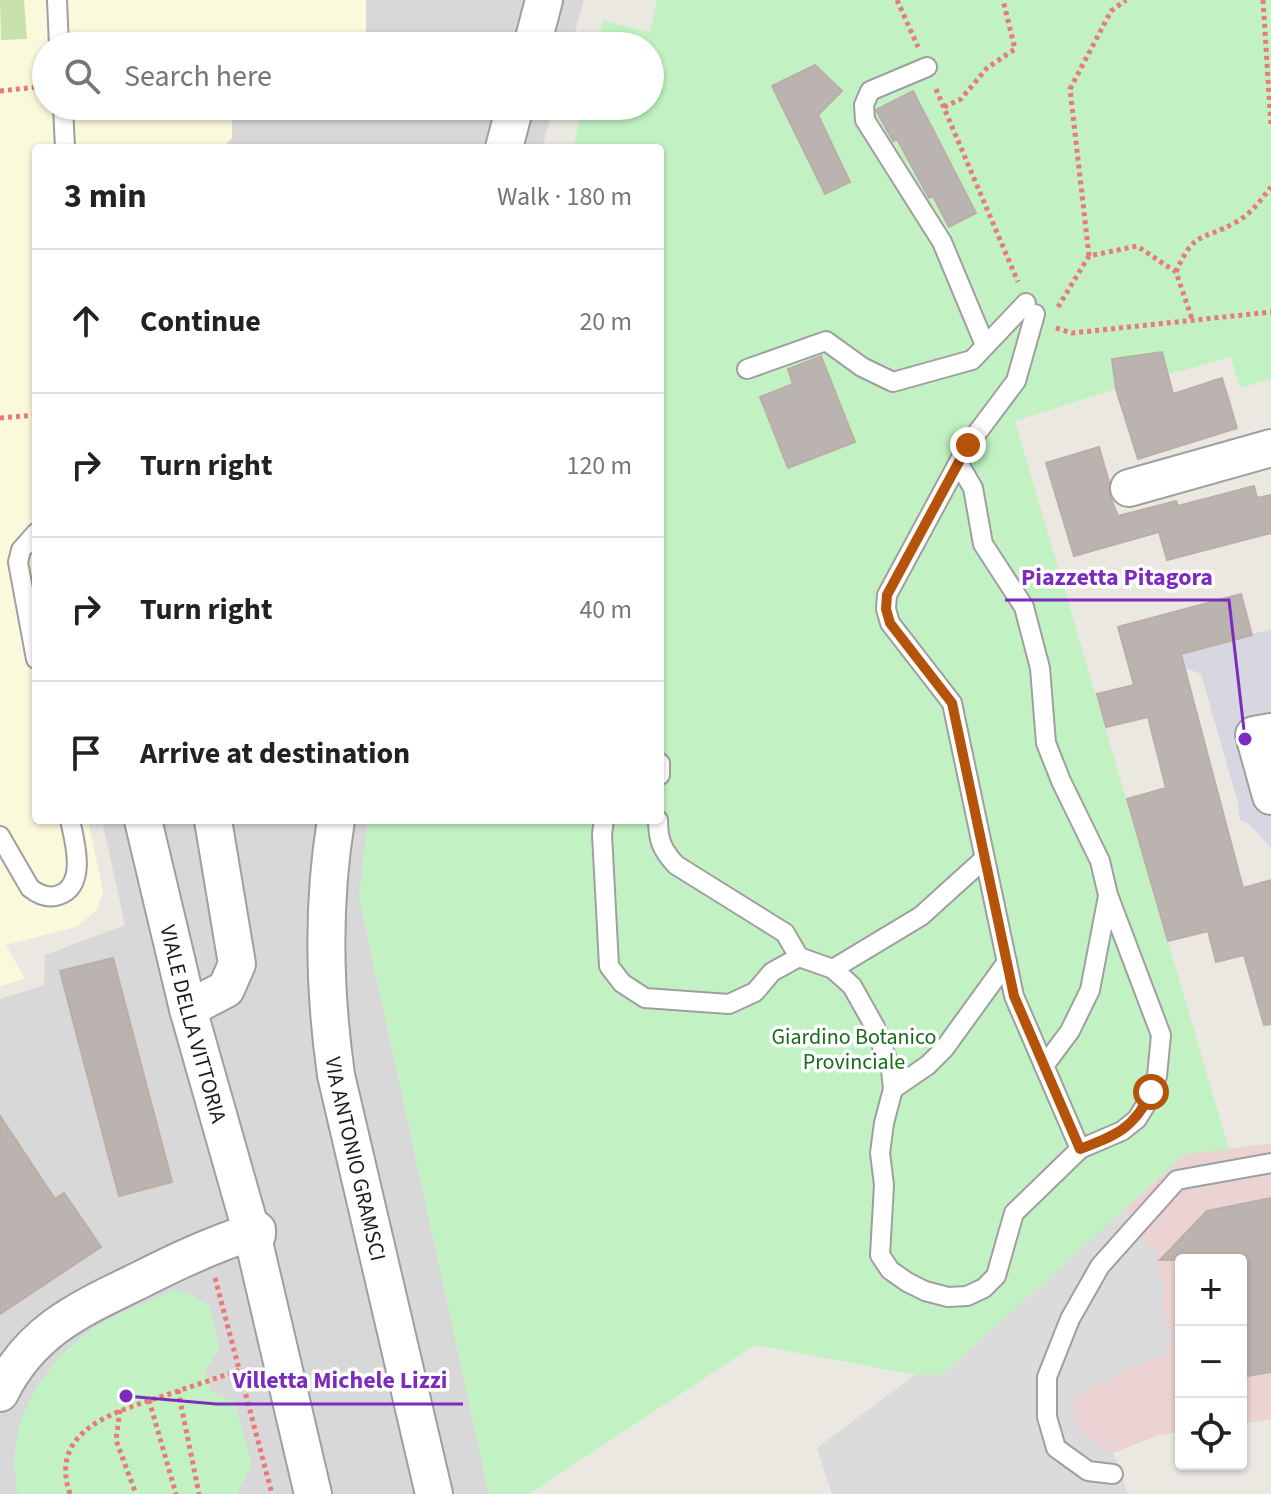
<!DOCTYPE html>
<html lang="en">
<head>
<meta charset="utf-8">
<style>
	:root { --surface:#fff; --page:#f6f6f6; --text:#222; --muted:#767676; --line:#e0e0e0 }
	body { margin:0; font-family:"Source Sans 3",sans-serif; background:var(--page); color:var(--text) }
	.controls { position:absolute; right:24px; bottom:24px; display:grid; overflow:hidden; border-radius:8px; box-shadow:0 2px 6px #0004 }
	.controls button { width:72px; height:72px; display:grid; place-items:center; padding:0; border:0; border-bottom:2px solid var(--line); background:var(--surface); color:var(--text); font:40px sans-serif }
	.stop { position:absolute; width:24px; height:24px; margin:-18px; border:6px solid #b45309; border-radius:50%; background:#fff }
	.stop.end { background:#b45309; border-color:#fff; box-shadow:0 2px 8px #0008 }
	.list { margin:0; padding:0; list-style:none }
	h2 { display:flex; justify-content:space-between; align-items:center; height:104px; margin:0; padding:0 32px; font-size:34px }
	h2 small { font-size:26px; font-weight:400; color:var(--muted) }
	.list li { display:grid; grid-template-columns:52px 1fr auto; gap:24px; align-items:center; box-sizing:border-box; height:144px; padding:0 32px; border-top:2px solid var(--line) }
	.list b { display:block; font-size:30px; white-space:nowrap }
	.list em { font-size:26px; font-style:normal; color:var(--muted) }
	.icon { flex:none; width:44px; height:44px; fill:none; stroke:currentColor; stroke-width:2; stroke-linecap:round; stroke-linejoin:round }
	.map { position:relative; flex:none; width:1271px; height:1494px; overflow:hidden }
	.search { position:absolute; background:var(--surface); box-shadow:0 2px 6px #0004; left:32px; top:32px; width:632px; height:88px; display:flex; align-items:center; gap:20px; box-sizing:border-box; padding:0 28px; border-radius:44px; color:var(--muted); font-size:30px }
	.panel { position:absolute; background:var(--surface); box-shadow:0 2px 6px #0004; left:32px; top:144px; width:632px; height:680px; border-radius:8px }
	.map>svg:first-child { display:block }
	.residential { fill:#d9d8d8 }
	.commercial { fill:#ebd2d3 }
	.education { fill:#fbf9dc }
	.grass { fill:#c9e1ac }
	.park { fill:#c2f2c3 }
	.parking { fill:#dbdbdb }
	.plaza { fill:#d6d7e1 }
	.building { fill:#bbb3af; stroke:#bbaea6; stroke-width:2 }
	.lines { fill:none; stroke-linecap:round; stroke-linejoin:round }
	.lane-casing { stroke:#9f9f9f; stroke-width:22 }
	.street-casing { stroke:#9f9f9f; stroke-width:40 }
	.path { stroke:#e97a75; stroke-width:5; stroke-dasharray:4 4; stroke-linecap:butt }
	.lane { stroke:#fff; stroke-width:18 }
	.street { stroke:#fff; stroke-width:36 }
	.route { stroke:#b45309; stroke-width:10 }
	.labels { text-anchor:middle; stroke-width:7; stroke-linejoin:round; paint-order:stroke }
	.street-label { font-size:22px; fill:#1b1b1b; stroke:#fff }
	.park-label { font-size:22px; fill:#176b19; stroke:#fff }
	.leader { fill:none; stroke:#7b2cbf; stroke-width:3 }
	.callout-dot { fill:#7b2cbf; stroke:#fff; stroke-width:3 }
	.callout-label { font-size:24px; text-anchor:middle; font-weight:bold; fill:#7b2cbf; stroke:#fff; stroke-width:7; stroke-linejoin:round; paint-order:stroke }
</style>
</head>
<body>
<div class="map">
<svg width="1271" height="1494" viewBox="0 0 1271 1494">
	<rect width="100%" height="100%" fill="#ebe8e2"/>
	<g class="residential">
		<polygon points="366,0 584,0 571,46 366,46"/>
		<polygon points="91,106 554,106 542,148 96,148"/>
		<polygon points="102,820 368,820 359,897 489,1494 0,1494 0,999 44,985 45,955 125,925"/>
	</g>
	<polygon class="commercial" points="1271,1144 1271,1419 1241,1424 1241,1260 1181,1260 1181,1432 1159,1435 1113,1453 1128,1494 832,1494 817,1448 915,1375 942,1375 1186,1153"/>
	<polygon class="education" points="0,0 366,0 366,46 46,46 46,106 250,106 250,116 232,116 232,138 222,148 36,148 36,820 88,820 103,892 97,910 76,927 6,945 25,979 0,986"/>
	<polygon class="grass" points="0,0 24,0 27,39 1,40"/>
	<g class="park">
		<polygon points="657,0 1271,0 1271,379 1240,388 1231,357 1116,389 1015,421 1229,1149 1185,1154 942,1375 915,1375 755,1345 529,1494 489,1494 359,897 368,820 660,820 660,148 573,148 583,106 650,106 650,46 597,46 603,20 650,32"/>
		<path d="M174,1290L190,1294L209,1306L220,1347L205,1371L210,1390L235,1403L252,1465L236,1494H19C0,1422 47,1355 107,1320C128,1308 153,1301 174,1290Z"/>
	</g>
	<polygon class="parking" points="1125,1209 1154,1251 1165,1293 1161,1299 1172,1341 1167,1343 1169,1352 1080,1392 1074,1399 1072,1413 1083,1434 1112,1453 1128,1494 832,1494 817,1448 915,1375 942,1375"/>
	<polygon class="plaza" points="1271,629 1271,848 1248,823 1240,820 1238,803 1201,674 1183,667 1177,655"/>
	<g class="building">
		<polygon points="815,65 842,91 818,115 850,182 825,194 772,86"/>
		<polygon points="913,91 976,213 949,227 933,196 929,198 897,139 893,141 876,110"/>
		<polygon points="1162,352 1173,394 1222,378 1237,428 1138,459 1116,389 1112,359"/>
		<polygon points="821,356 855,442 788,468 760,397 793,384 788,369"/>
		<polygon points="1099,447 1109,482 1109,494 1118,516 1176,501 1178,506 1254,486 1257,498 1271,495 1271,533 1167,560 1159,532 1074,556 1046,463"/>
		<polygon points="1241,594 1252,635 1181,654 1243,888 1271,880 1271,1024 1264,1025 1244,955 1216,962 1208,931 1168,941 1127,799 1166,788 1148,717 1106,727 1097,694 1134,685 1118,627"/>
		<polygon points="113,958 172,1182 119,1196 60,971"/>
		<polygon points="0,1116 55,1199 64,1193 101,1247 0,1314"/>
		<polygon points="1271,1198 1271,1372 1241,1377 1241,1260 1160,1260 1207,1211"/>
	</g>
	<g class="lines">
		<g class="lane-casing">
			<g id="lane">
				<polyline points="57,0 59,46"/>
				<polyline points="927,67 870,91 864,105 865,120 942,242 985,345"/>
				<polyline points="63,106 65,148"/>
				<polyline points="747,369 826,341 862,367 893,382 972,360 1026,303"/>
				<polyline points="959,464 973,488 983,544 1024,607 1040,668 1046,743 1061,781 1100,861 1108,895 1161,1035 1157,1076 1145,1106 1137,1119 1122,1131 1080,1149"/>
				<polyline points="36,533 21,550 18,562 36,659"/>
				<polyline points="660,763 660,775"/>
				<polyline points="604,820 602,834 609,966 622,983 645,998 729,1004 755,992 772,972 799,957 833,969 852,986 875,1027 891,1070 893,1089 884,1123 880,1153 884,1185 880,1255 890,1270 907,1282 925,1291 948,1297 967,1296 984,1288 996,1276 1014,1213 1080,1149 1014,996 952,703 890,623 886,609 887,595 968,445 1016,381 1035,314"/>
				<path d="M658,820C658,840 662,850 676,865L785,933L799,957"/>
				<path d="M0,836L30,888C39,895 48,899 59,895C87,885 75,842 70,820"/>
				<polyline points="833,969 921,916 984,859"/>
				<polyline points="1044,1066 1070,1031 1090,990 1108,896"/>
				<polyline points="893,1089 928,1065 944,1049 1007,962"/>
				<polyline points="1113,1474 1088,1471 1056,1448 1047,1417 1047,1377 1070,1319 1100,1266 1177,1180 1271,1163"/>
			</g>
		</g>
		<g class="street-casing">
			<g id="street">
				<polyline points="532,46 544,0"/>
				<polyline points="504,148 515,106"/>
				<polyline points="1129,488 1271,448"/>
				<polyline points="1271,732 1254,735 1271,796"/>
				<path id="s1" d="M143,820L188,1009L250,1227"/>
				<path id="s2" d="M336,820C322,906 324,990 336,1075L434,1494"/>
				<polyline points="188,1009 226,989 237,964 213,820"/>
				<polyline points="253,1238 313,1494"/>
				<path d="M0,1393C31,1330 80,1309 140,1280C175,1262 209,1246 246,1234L248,1229L252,1227L257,1230V1235L250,1238"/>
			</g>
		</g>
		<g class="path">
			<polyline points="897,0 918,47"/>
			<polyline points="1263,0 1271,126"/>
			<polyline points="936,89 1018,282"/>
			<polyline points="0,91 46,86"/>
			<polyline points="944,107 961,99 987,68 1015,49 1003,0"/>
			<polyline points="1089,256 1070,89 1111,11 1126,0"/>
			<path d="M1176,272C1195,229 1201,242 1236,222C1251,214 1261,200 1271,187"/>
			<polyline points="1058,307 1089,256 1137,246 1176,272 1192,319"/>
			<polyline points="1056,328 1072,333 1271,312"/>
			<polyline points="0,418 36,415"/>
			<polyline points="215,1278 272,1494"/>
			<polyline points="178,1390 199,1494"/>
			<polyline points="149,1400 176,1494"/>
			<polyline points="120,1410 116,1440 136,1494"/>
			<path d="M70,1494C49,1434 108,1414 151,1400C181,1390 211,1380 240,1370"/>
		</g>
		<use href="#lane" class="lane"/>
		<use href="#street" class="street"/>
	</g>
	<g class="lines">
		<path class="route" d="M968,445L887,595L886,609L890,623L952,703L1014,996L1080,1149C1115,1136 1135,1128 1151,1092"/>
	</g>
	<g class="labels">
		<g class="street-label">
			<text dy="8" stroke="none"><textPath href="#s1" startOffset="210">VIALE DELLA VITTORIA</textPath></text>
			<text dy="8" stroke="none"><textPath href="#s2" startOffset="342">VIA ANTONIO GRAMSCI</textPath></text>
		</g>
		<g class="park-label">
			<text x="854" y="1044">Giardino Botanico<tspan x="854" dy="25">Provinciale</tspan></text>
		</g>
	</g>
	<path class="leader" d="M1245 739L1229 600H1005M126 1396L216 1404H463"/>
	<g class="callout-dot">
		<circle cx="1245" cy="739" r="8"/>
		<circle cx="126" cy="1396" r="8"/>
	</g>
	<g class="callout-label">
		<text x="1117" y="585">Piazzetta Pitagora</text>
		<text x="340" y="1388">Villetta Michele Lizzi</text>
	</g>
</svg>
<div class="controls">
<button>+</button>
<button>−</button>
<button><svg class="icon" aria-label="locate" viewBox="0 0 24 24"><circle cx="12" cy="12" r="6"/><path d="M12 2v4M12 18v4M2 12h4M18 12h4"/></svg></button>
</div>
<div class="stop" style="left:1151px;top:1092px"></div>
<div class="stop end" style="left:968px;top:445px"></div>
<div class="search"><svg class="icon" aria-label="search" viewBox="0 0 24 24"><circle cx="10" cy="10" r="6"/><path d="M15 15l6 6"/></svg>Search here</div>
<section class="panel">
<h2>3 min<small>Walk · 180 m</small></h2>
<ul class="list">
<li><svg class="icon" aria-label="ahead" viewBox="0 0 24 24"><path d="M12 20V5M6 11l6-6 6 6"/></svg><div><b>Continue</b></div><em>20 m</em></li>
<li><svg class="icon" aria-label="right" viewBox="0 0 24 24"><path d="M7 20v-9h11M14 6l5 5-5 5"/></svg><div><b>Turn right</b></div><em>120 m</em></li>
<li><svg class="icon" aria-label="right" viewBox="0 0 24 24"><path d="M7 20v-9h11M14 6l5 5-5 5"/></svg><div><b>Turn right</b></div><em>40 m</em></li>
<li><svg class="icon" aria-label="arrive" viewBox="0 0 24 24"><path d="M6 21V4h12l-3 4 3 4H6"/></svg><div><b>Arrive at destination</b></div></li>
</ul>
</section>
</div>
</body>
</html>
